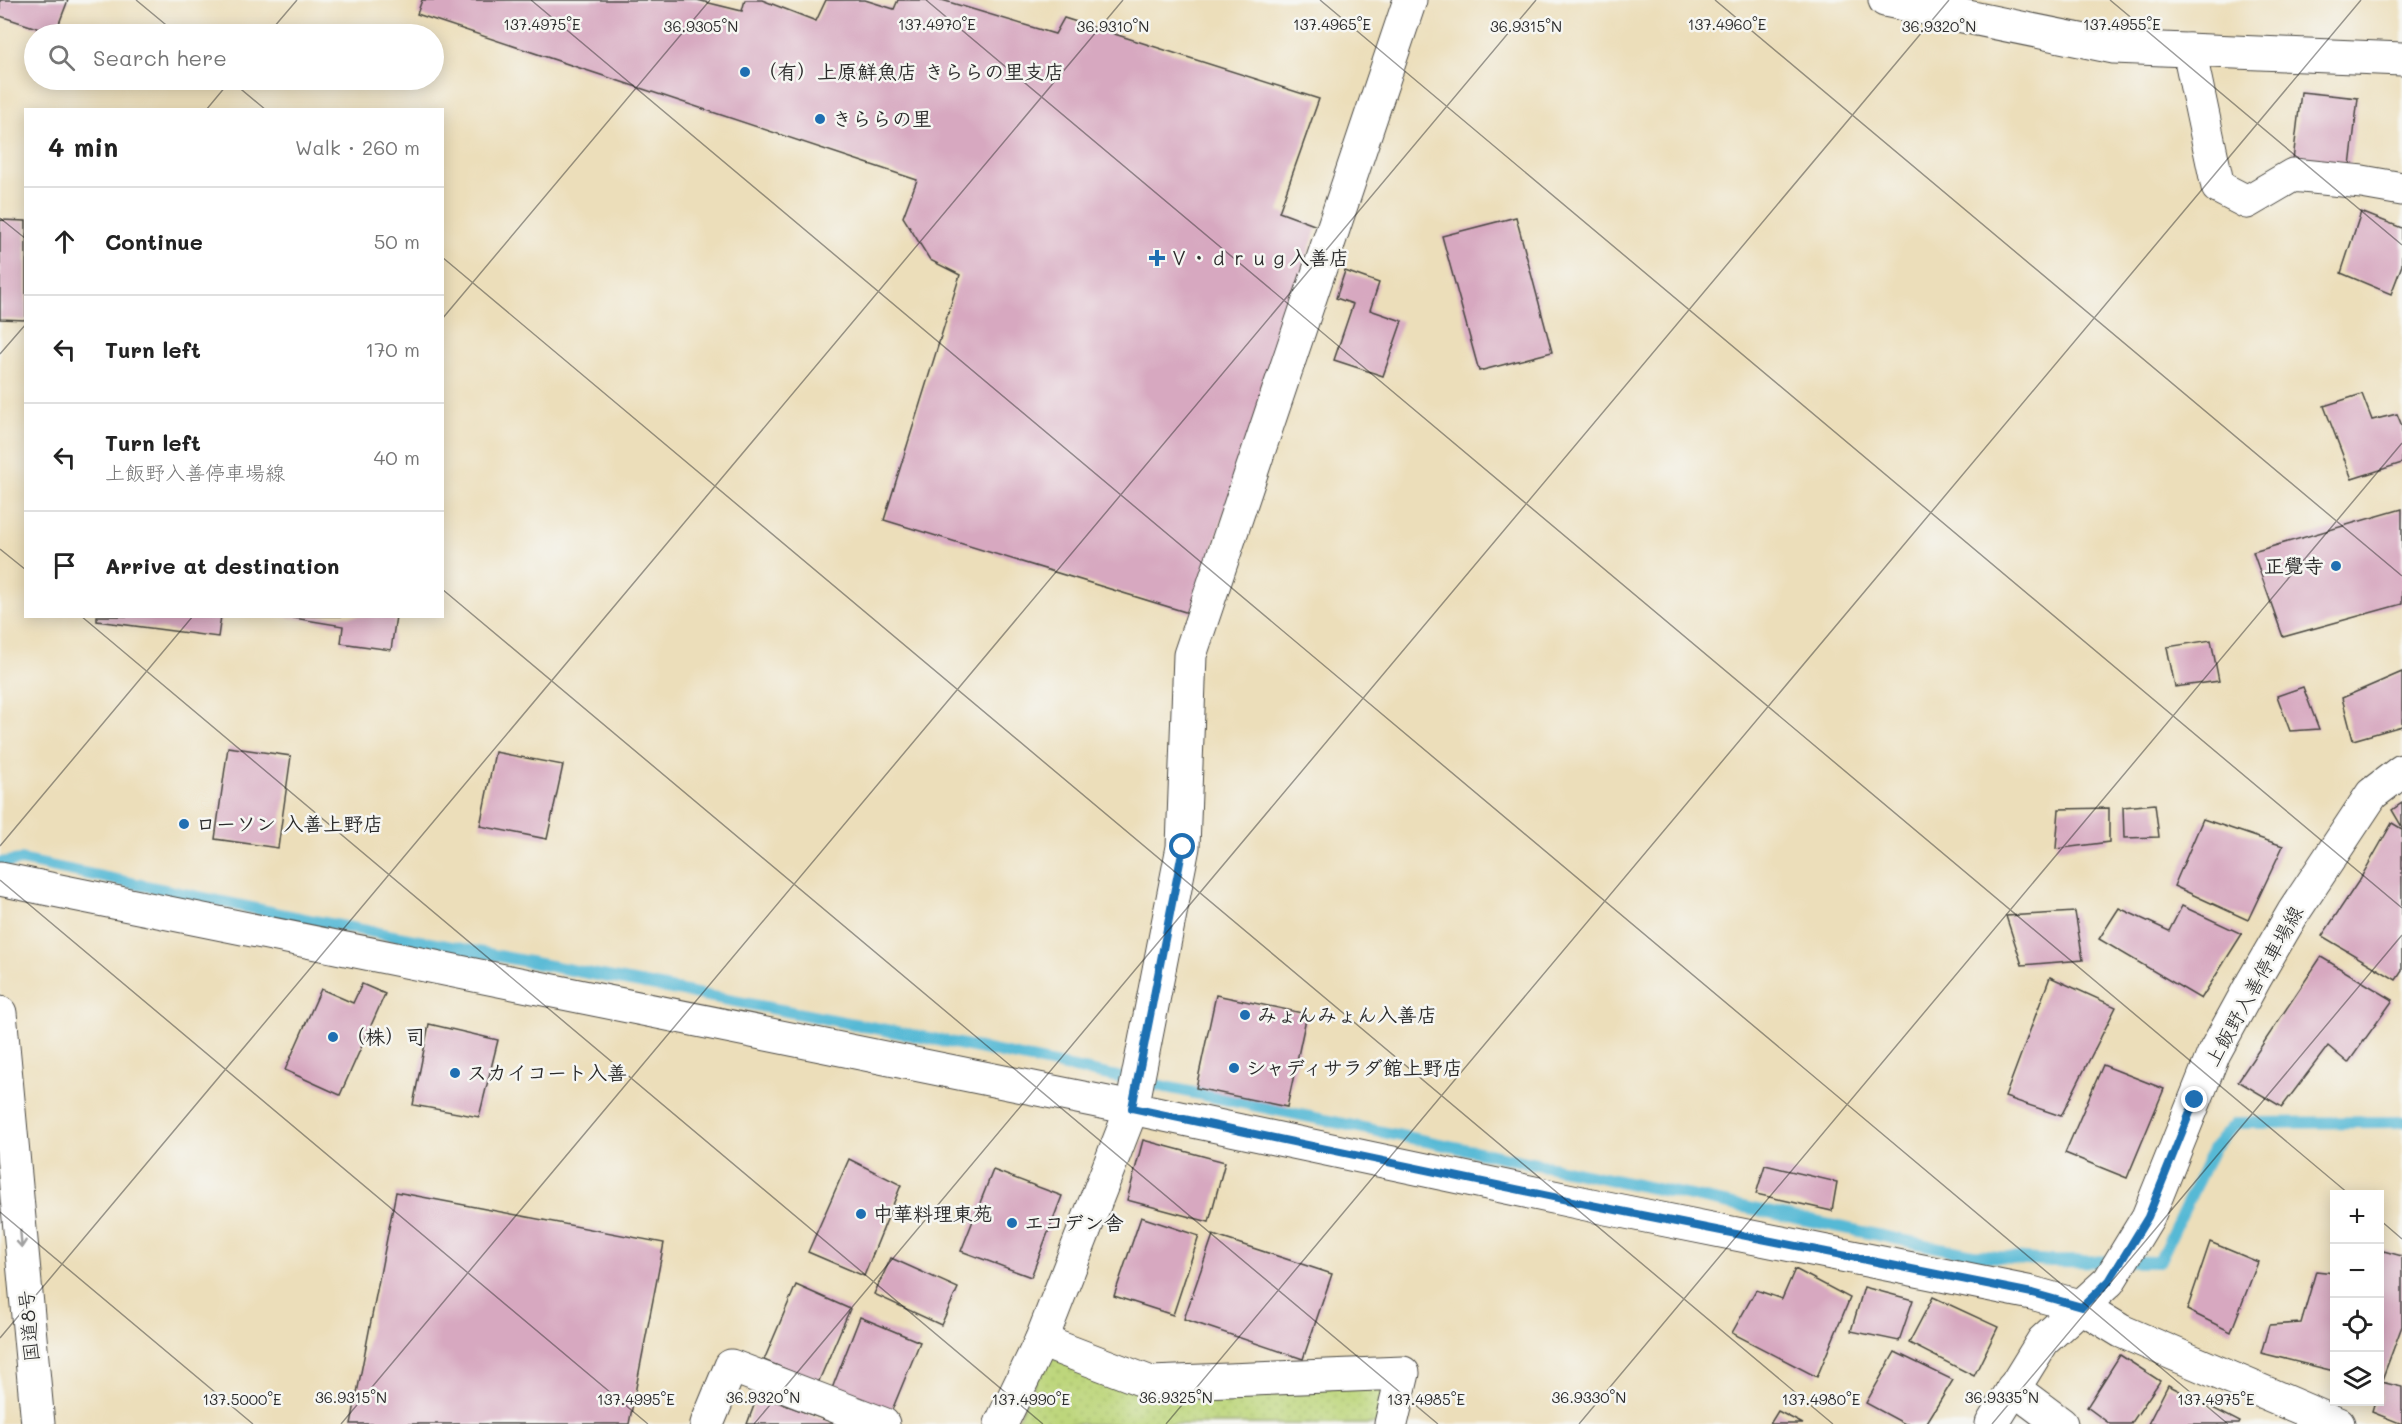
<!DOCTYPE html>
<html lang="en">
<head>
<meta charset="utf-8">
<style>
	:root { --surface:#fff; --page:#f6f6f6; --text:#222; --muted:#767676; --line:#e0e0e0 }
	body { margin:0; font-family:Mali,"Klee One",sans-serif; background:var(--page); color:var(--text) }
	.controls { position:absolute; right:18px; bottom:18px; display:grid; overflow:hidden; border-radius:0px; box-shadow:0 3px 15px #0003 }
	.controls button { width:54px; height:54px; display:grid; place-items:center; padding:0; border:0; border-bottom:2px solid var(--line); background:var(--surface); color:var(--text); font:30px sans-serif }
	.stop { position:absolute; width:18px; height:18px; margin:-14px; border:4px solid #1f6fb2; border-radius:50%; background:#fff }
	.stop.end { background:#1f6fb2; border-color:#fff; box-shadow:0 2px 6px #0008 }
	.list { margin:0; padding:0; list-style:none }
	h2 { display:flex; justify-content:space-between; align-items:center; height:78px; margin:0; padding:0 24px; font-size:26px }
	h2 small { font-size:20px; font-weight:400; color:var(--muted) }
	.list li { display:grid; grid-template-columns:39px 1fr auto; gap:18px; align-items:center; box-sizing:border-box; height:108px; padding:0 24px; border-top:2px solid var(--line) }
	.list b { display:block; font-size:22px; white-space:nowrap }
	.list p { margin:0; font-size:20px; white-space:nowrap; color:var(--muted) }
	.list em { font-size:20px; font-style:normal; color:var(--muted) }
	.icon { flex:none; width:33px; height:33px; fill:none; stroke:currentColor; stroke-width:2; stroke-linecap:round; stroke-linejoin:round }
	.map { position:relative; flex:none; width:2402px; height:1424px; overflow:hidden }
	.search { position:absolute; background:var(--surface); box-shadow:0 3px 15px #0003; left:24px; top:24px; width:420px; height:66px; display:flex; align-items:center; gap:15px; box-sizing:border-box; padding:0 21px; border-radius:33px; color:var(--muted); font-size:22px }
	.panel { position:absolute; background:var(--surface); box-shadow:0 3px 15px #0003; left:24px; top:108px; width:420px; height:510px; border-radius:0px }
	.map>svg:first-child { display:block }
	.park { fill:url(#park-dots); stroke:#748053; stroke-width:1.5 }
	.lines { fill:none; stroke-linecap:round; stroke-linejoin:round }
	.stream { stroke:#56b9d5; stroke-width:12 }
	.building { fill:#d7a8c0 }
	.minor-casing { stroke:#484640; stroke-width:35 }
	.major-casing { stroke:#484640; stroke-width:35 }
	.highway-casing { stroke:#484640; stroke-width:35 }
	.minor { stroke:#fff; stroke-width:33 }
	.major { stroke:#fff; stroke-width:33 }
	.highway { stroke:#fff; stroke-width:33 }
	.oneway { stroke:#a0a0a0 }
	.route { stroke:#1f6fb2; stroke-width:8 }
	.ticks { fill:none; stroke:#2b2b2b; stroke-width:1.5; stroke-opacity:0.45 }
	.poi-dot { fill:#1f6fb2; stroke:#f6f6f2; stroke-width:2 }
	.labels { text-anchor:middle; stroke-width:5; stroke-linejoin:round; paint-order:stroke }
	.poi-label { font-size:20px; font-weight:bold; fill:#2b2b2b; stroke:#f6f6f2; text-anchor:start }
	.street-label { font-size:20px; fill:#2b2b2b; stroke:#f6f6f2 }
	.ticks-label { font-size:15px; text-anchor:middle; fill:#2b2b2b; stroke:#f6f6f2; stroke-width:5; stroke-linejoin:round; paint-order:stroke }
</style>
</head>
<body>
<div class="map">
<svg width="2402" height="1424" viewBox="0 0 2402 1424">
	<defs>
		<pattern id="park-dots" width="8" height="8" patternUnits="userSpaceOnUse" patternTransform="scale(1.5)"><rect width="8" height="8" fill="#bdd67b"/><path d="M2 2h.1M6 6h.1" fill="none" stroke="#a3b86a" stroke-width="1.8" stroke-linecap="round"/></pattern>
	</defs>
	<rect width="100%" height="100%" fill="#f6f6f2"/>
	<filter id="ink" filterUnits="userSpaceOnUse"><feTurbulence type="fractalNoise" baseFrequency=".0167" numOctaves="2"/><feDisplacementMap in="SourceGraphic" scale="12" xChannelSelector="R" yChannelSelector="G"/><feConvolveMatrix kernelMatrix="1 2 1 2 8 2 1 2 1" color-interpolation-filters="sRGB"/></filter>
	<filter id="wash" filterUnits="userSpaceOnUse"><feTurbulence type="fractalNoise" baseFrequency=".008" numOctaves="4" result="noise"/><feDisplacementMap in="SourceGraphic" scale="24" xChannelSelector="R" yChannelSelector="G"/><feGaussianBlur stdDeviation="1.35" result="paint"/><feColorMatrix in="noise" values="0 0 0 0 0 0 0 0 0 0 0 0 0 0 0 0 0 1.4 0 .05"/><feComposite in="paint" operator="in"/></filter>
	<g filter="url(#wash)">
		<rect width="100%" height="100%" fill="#ecdeba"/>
		<polygon class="park" points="1048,1356 1146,1395 1386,1384 1378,1424 1015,1424"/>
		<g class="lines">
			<polyline class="stream" points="0,863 21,860 310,920 959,1044 1974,1255 2051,1261 2159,1262 2214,1147 2236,1123 2402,1122"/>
		</g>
		<g id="blocks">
			<g class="building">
				<polygon points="0,0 68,0 55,34 0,16"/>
				<polygon points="422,0 697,0 742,11 745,0 762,0 816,21 826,0 865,0 894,9 898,0 942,0 1055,34 1064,18 1319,99 1279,212 1317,226 1192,614 884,520 960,275 930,260 903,217 917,180 417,14"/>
				<polygon points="2301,92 2358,98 2350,167 2293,160"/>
				<polygon points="2361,212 2402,228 2402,265 2391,294 2341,273"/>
				<polygon points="1516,217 1552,352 1479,371 1442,236"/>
				<polygon points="0,220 26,221 26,320 0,319"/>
				<polygon points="1345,271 1379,283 1370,310 1402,321 1383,376 1334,360 1353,304 1336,298"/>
				<polygon points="2362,394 2372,420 2397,414 2402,426 2402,463 2352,479 2324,406"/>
				<polygon points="2402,509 2402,604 2283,637 2253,552"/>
				<polygon points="97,616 221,616 218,637 97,621"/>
				<polygon points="282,616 396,616 391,650 341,643 343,626"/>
				<polygon points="2211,640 2219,681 2175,687 2167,647"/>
				<polygon points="2402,672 2402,726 2353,740 2342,698"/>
				<polygon points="2303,687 2319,729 2290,731 2277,696"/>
				<polygon points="228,747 291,756 278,848 215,839"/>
				<polygon points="495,752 563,765 547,839 480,826"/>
				<polygon points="2402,803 2402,827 2392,810"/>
				<polygon points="2155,804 2159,837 2124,838 2123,807"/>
				<polygon points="2109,808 2109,842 2056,849 2059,809"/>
				<polygon points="2203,819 2283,846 2248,920 2174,886"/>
				<polygon points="2392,823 2402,829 2402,971 2396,980 2322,936 2360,879"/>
				<polygon points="2182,906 2242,934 2201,999 2099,939 2119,908 2169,931"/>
				<polygon points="2075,912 2083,960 2022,965 2006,916"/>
				<polygon points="2321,957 2393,1000 2348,1063 2328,1046 2282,1107 2238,1081"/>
				<polygon points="2050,977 2116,1007 2061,1116 2005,1097"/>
				<polygon points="362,984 385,994 340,1095 285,1070 321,989 353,1003"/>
				<polygon points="1216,995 1307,1014 1287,1107 1196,1088"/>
				<polygon points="429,1024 498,1040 479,1117 413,1105"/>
				<polygon points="2103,1065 2164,1089 2127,1178 2065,1153"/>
				<polygon points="1143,1140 1225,1162 1209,1222 1127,1200"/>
				<polygon points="849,1159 901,1185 864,1276 808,1252"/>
				<polygon points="1765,1165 1837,1182 1832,1211 1756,1194"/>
				<polygon points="993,1170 1062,1196 1031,1277 961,1251"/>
				<polygon points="396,1192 664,1243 629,1424 351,1424"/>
				<polygon points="1141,1217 1199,1236 1173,1315 1114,1296"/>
				<polygon points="1213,1235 1332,1274 1303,1359 1184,1319"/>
				<polygon points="2210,1242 2258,1262 2231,1332 2187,1310"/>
				<polygon points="2380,1250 2402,1256 2402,1326 2380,1385"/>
				<polygon points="891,1258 958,1288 941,1325 874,1294"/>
				<polygon points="1795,1269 1850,1298 1817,1377 1732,1333 1756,1290 1782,1299"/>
				<polygon points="2316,1271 2334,1273 2334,1371 2261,1353 2269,1325 2301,1323"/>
				<polygon points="796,1285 850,1309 818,1383 764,1360"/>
				<polygon points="1864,1287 1913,1300 1899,1341 1851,1331"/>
				<polygon points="1933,1297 1998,1327 1974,1376 1909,1343"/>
				<polygon points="860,1317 920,1342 890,1415 831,1391"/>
				<polygon points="1895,1352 1953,1380 1926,1424 1905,1424 1866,1403"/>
				<polygon points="2120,1355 2160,1381 2131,1424 2110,1424 2087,1407"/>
				<polygon points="2381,1382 2402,1387 2402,1424 2372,1412 2375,1402 2380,1402"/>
				<polygon points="2168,1385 2240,1422 2239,1424 2148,1424"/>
				<polygon points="758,1395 837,1424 747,1424"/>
				<polygon points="1778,1411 1803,1424 1770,1424"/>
			</g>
		</g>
	</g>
	<g filter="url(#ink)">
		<use href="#blocks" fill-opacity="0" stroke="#484640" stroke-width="1.5"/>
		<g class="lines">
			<g class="minor-casing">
				<g id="minor">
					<polyline points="1885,0 2114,47 2402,59"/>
					<polyline points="2189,50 2218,187 2247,202 2293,175 2362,182 2402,189"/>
					<polyline points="0,879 1132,1108 1596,1206 2032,1293 2082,1307 2121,1331 2338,1424"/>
					<polyline points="1041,1341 1151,1383 1403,1373 1391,1424"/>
					<polyline points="2013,1388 2061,1424"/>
					<polyline points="707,1424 731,1366 883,1424"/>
					<polyline points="1001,1424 1041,1341 1132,1108 1183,847 1190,655 1410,0"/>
				</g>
			</g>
			<g class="major-casing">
				<polyline id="major" points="1992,1424 2043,1341 2109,1281 2148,1217 2214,1053 2254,980 2293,913 2372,794 2402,771"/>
			</g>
			<g class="highway-casing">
				<polyline id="highway" points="0,1013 38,1424"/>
			</g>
			<use href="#minor" class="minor"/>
			<use href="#major" class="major"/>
			<use href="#highway" class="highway"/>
		</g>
		<defs><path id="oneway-shaft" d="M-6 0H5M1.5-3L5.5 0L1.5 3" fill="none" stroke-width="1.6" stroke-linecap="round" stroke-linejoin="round" transform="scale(1.5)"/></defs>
		<use class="oneway" href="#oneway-shaft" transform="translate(21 1239) rotate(85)"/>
	</g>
	<g class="lines" filter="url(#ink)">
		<polyline class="route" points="1183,847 1132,1108 1596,1206 2032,1293 2082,1307 2109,1281 2148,1217 2195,1100"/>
	</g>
	<path class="ticks" d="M136,0L177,34M531,0L2228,1424M926,0L2349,1194M1320,0L2402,908M1715,0L2402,576M2110,0L2402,245M268,34L297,0M230,80L266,110M206,110L231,80M0,218L26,239M442,257L1833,1424M442,319L710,0M0,354L26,324M0,549L26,570M442,589L1438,1424M81,616L1043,1424M0,846L193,616M0,880L648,1424M0,1212L253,1424M2380,1220L2402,1239M0,1338L1123,0M341,1424L1536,0M754,1424L1949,0M1166,1424L2361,0M1579,1424L2402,443M1992,1424L2402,935"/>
	<g class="poi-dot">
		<circle cx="745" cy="72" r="6"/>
		<circle cx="820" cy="119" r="6"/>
		<path d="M1154 249h6v6h6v6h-6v6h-6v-6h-6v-6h6z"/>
		<circle cx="2336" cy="566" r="6"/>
		<circle cx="184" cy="824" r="6"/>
		<circle cx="1245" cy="1015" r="6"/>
		<circle cx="333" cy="1037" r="6"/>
		<circle cx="1234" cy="1068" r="6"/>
		<circle cx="455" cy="1073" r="6"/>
		<circle cx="861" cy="1214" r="6"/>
		<circle cx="1012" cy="1223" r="6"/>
	</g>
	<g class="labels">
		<g class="poi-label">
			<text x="757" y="79">（有）上原鮮魚店 きららの里支店</text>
			<text x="832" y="126">きららの里</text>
			<text x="1169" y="265">Ｖ・ｄｒｕｇ入善店</text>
			<text x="2324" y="573" text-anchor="end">正覺寺</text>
			<text x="196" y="831">ローソン 入善上野店</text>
			<text x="1257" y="1022">みょんみょん入善店</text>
			<text x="345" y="1044">（株）司</text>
			<text x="1246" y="1075">シャディサラダ館上野店</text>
			<text x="467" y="1080">スカイコート入善</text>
			<text x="873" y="1221">中華料理東苑</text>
			<text x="1024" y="1230">エコデン舎</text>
		</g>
		<g class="street-label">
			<text transform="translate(2254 986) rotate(-61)" y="7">上飯野入善停車場線</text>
			<text transform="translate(29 1326) rotate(-95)" y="7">国道8号</text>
		</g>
	</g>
	<g class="ticks-label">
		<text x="542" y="30">137.4975°E</text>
		<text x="1332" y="30">137.4965°E</text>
		<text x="937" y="30">137.4970°E</text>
		<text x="1727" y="30">137.4960°E</text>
		<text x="2122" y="30">137.4955°E</text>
		<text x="701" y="32">36.9305°N</text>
		<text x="1113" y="32">36.9310°N</text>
		<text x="1526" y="32">36.9315°N</text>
		<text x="1939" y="32">36.9320°N</text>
		<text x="351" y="1403">36.9315°N</text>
		<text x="763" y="1403">36.9320°N</text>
		<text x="1176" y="1403">36.9325°N</text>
		<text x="1589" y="1403">36.9330°N</text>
		<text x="2002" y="1403">36.9335°N</text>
		<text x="242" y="1405">137.5000°E</text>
		<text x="636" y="1405">137.4995°E</text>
		<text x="1031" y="1405">137.4990°E</text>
		<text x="1426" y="1405">137.4985°E</text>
		<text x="1821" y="1405">137.4980°E</text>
		<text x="2216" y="1405">137.4975°E</text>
	</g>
</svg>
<div class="controls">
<button>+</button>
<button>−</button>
<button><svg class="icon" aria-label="locate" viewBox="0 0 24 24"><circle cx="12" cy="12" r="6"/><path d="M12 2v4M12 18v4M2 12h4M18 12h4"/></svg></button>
<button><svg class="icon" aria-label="layers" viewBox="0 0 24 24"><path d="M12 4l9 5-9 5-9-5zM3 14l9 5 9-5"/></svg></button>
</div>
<div class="stop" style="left:1183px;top:847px"></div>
<div class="stop end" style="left:2195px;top:1100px"></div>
<div class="search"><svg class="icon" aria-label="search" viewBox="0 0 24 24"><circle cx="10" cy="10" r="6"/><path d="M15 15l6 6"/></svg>Search here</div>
<section class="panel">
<h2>4 min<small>Walk · 260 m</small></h2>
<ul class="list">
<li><svg class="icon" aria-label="ahead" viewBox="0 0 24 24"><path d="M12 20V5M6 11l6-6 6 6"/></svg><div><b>Continue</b></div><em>50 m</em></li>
<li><svg class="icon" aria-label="left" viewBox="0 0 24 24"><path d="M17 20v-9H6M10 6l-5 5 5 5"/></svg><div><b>Turn left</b></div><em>170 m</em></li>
<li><svg class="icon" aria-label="left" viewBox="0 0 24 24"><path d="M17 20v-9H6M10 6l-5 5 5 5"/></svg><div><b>Turn left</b><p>上飯野入善停車場線</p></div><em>40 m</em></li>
<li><svg class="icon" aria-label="arrive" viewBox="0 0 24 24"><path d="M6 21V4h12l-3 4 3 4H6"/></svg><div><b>Arrive at destination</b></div></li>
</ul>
</section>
</div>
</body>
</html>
